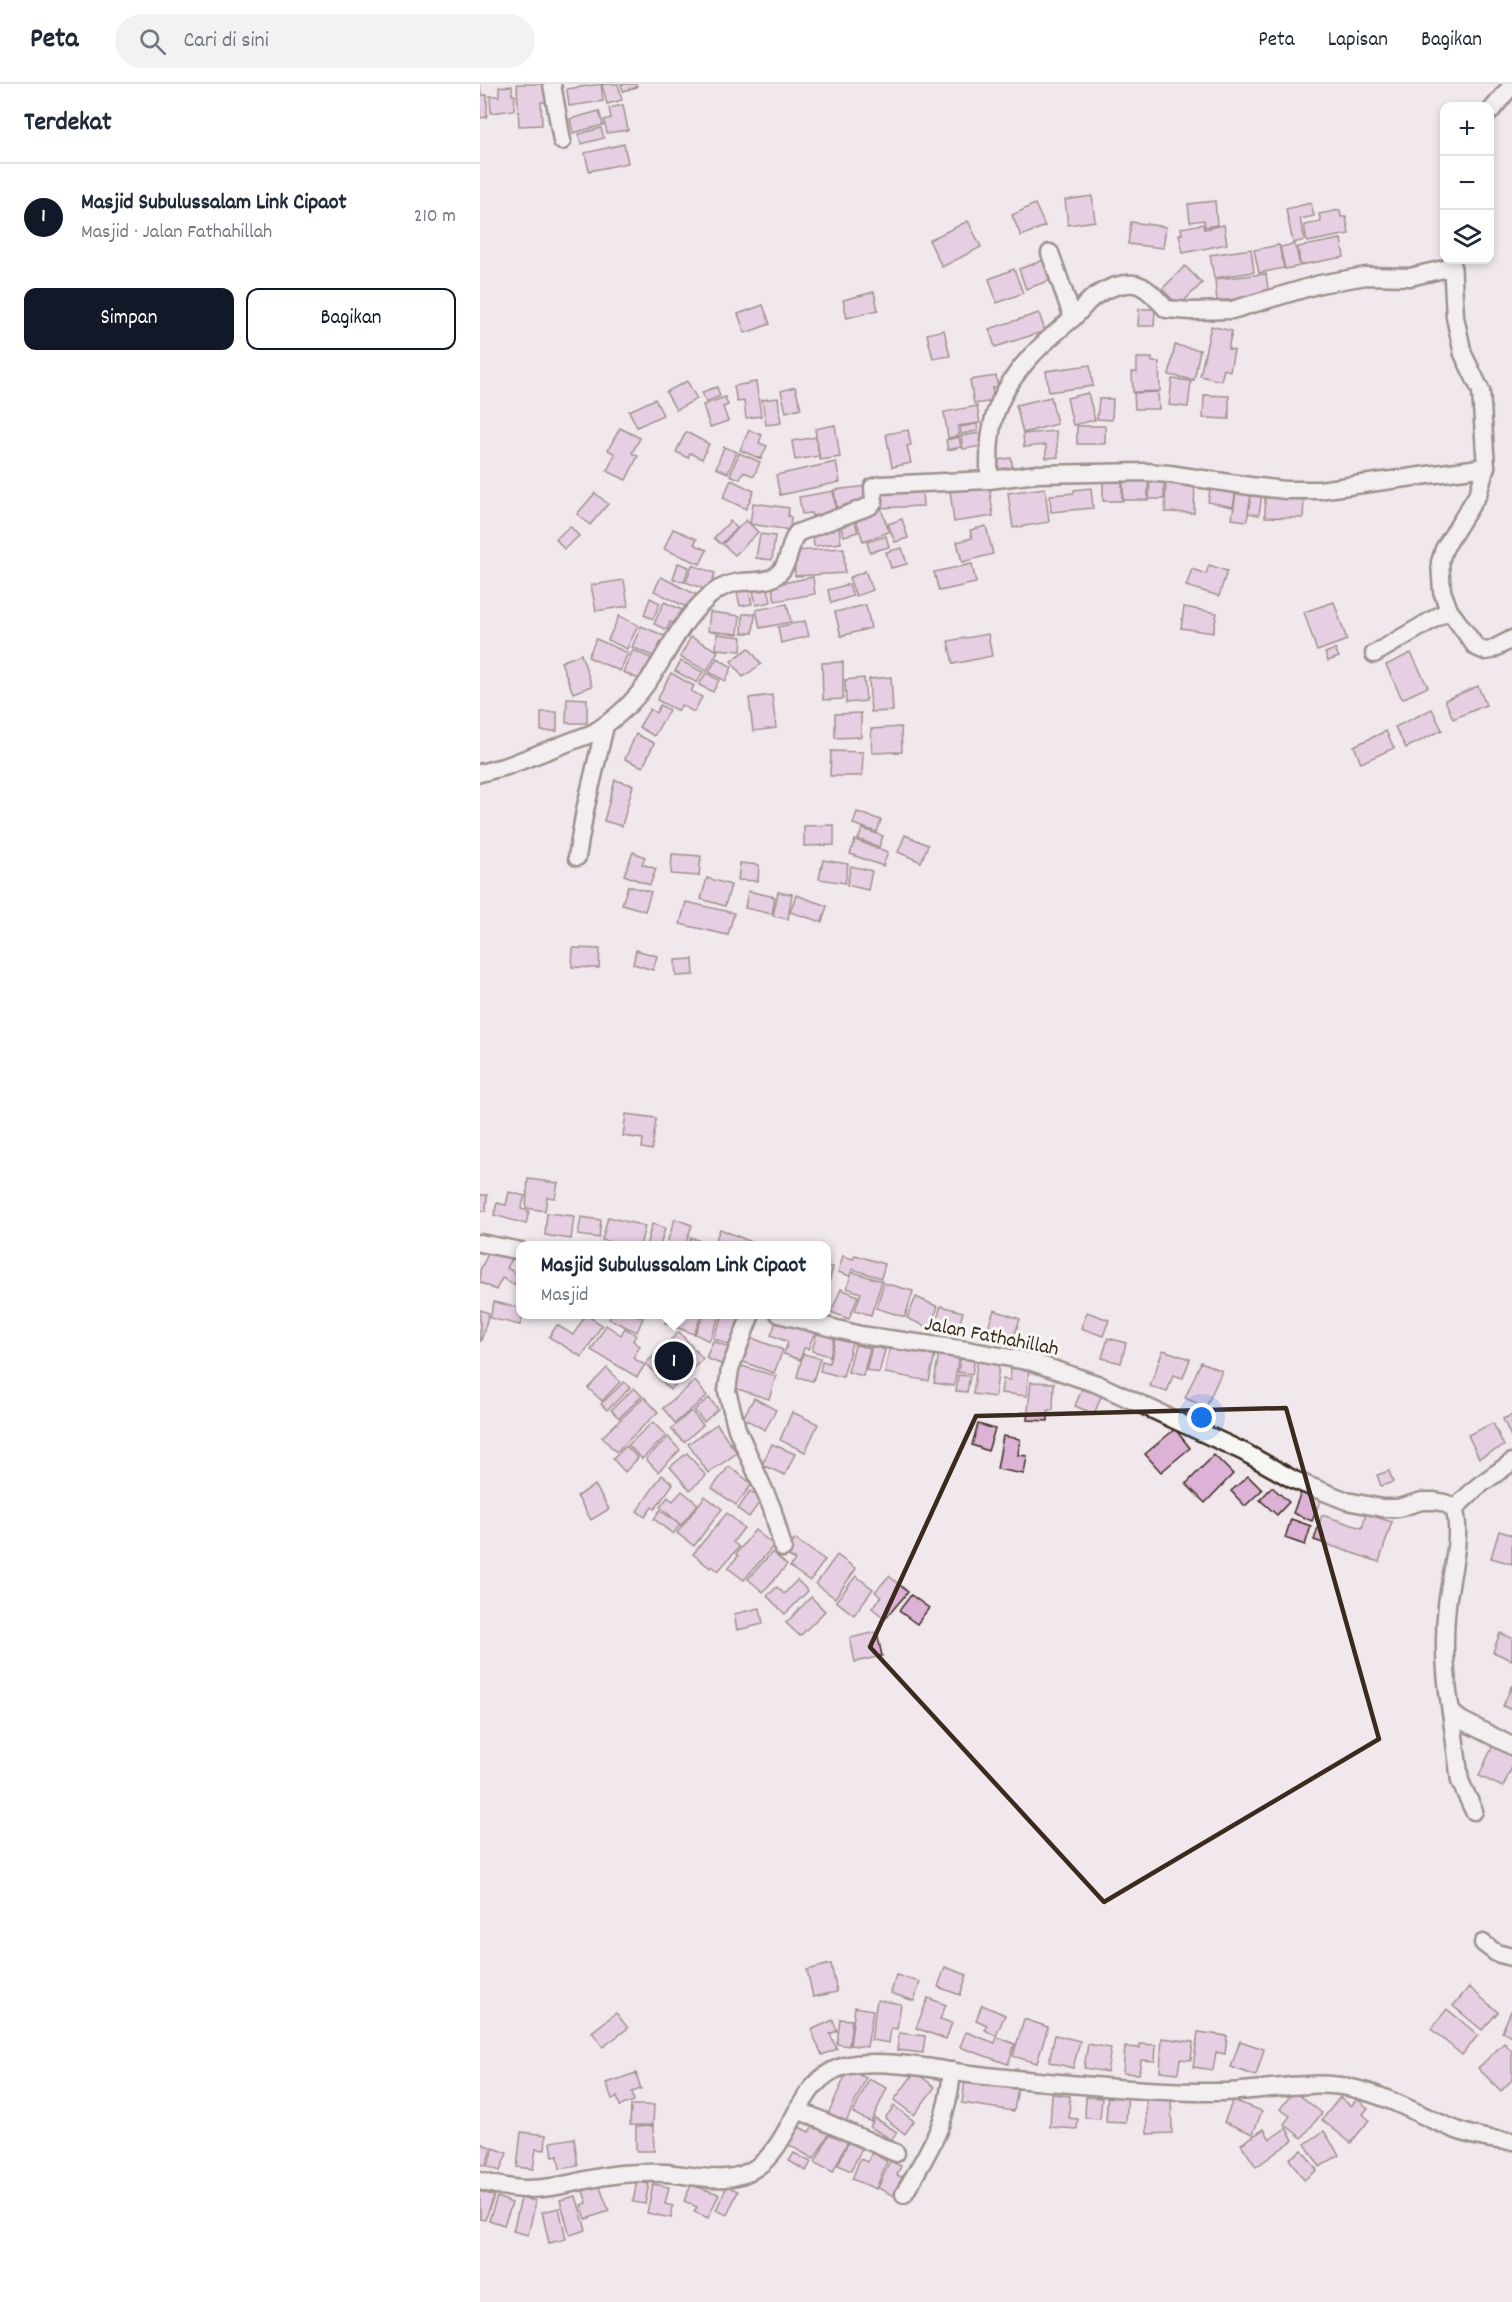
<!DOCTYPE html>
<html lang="id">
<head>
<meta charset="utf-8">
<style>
	:root { --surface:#fff; --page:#f2f2f3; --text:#1f2937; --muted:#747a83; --line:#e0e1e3; --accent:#111827 }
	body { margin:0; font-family:Dekko,sans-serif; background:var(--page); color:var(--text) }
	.controls { position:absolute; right:18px; top:18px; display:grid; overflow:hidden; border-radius:12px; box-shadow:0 3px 9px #0003 }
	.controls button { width:54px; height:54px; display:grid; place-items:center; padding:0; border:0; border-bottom:2px solid var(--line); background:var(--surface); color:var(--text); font:30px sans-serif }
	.you { position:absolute; left:722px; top:1334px; width:21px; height:21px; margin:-15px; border:4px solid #fff; border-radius:50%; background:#1a73e8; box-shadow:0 0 0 9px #1a73e833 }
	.badge { display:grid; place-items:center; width:39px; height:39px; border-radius:50%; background:var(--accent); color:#fff; font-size:20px; font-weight:700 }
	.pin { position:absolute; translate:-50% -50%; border:3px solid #fff; box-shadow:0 2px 6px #0006 }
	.popup { position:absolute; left:36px; top:1157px; width:315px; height:78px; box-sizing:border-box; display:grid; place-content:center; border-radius:12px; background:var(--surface); filter:drop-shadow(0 2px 4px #0005); font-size:20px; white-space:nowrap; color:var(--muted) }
	.popup b { font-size:22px; color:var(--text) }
	.popup::after { content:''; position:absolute; left:50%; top:100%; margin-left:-12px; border:12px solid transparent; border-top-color:var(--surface) }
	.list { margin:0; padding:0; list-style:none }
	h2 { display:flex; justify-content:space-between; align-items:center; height:78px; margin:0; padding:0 24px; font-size:26px }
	h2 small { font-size:20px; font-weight:400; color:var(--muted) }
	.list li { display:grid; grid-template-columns:39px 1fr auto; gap:18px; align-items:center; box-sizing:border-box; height:108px; padding:0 24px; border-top:2px solid var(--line) }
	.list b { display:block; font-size:22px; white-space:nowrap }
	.list p { margin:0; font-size:20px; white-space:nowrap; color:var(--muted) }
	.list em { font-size:20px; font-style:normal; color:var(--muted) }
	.actions { display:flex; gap:12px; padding:18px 24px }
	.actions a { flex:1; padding:14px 0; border:2px solid var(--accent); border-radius:12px; text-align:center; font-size:21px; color:var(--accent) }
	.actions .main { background:var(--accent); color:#fff }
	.icon { flex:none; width:33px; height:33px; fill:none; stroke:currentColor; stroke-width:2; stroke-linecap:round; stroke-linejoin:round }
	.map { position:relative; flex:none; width:1032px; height:2218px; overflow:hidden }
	header { display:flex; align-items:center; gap:36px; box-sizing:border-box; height:84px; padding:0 30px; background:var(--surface); border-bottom:2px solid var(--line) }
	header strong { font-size:28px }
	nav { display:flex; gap:33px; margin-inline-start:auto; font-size:21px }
	.search { width:420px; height:54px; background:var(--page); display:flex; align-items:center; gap:15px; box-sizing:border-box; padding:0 21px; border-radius:33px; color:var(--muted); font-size:22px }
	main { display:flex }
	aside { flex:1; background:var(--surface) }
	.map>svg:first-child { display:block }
	.building { fill:#dcb2d7; stroke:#3b2a1e; stroke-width:1.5 }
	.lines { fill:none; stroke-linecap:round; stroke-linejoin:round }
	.minor-casing { stroke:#3b2a1e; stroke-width:21 }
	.minor { stroke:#f6f6f2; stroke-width:16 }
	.marked { fill:none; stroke:#3b2a1e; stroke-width:4.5; stroke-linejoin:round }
	.labels { text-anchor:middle; stroke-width:6; stroke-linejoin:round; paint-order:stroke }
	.street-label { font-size:21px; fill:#3b2a1e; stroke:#f6f6f2 }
</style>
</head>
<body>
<header>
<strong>Peta</strong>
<div class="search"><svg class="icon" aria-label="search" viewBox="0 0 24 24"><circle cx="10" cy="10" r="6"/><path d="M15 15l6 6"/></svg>Cari di sini</div>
<nav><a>Peta</a><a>Lapisan</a><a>Bagikan</a></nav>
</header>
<main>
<aside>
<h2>Terdekat<small></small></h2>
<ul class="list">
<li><span class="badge">1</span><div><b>Masjid Subulussalam Link Cipaot</b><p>Masjid · Jalan Fathahillah</p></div><em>210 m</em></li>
</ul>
<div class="actions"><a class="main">Simpan</a><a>Bagikan</a></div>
</aside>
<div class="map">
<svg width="1032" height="2218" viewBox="0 0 1032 2218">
	<rect width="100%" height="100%" fill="#f1e8ed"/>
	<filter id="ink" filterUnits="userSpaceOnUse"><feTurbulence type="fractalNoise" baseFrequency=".0167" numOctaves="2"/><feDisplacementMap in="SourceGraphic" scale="12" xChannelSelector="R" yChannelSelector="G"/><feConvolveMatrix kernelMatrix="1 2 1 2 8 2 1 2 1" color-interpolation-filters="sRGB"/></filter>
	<g filter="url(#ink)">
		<g class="building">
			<polygon points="37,0 67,0 68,18 61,18 62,41 39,42"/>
			<polygon points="121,0 123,17 89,22 87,5"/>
			<polygon points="122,0 138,0 142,16 127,20"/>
			<polygon points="141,0 156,0 157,3 143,7"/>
			<polygon points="0,1 1,11 7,11 7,33 0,34"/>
			<polygon points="32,2 32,11 35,11 34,26 11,29 10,12 19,12 19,3"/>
			<polygon points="143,21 148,46 127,49 124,36 131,34 129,24"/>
			<polygon points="119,27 123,41 93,49 90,35"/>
			<polygon points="121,44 124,54 101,60 99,50"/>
			<polygon points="144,60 148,79 109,87 105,69"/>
			<polygon points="612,112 615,137 588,141 585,116"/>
			<polygon points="735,117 737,141 725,143 724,136 710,138 708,120"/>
			<polygon points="831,119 834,132 820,135 825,156 813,159 806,125"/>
			<polygon points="555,120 565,142 541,152 532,131"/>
			<polygon points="860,126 861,133 866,133 869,150 827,158 824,141 841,138 839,130"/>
			<polygon points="488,137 501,163 462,183 449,156"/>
			<polygon points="651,138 686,143 683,164 648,160"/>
			<polygon points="723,140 724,145 744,141 747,160 703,169 699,150 702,150 701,144"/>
			<polygon points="861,155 864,173 820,181 818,163"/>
			<polygon points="815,160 820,182 805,185 800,163"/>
			<polygon points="799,161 804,184 779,189 774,166"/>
			<polygon points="771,165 774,188 734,194 730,171"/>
			<polygon points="564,176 571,196 546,205 539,185"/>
			<polygon points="705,182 722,199 699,222 682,205"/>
			<polygon points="534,185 543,209 517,219 509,195"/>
			<polygon points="786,190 789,212 737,217 735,195"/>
			<polygon points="394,208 398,226 367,234 363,216"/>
			<polygon points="283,221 290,240 265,249 258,230"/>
			<polygon points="659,225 675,225 674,242 658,242"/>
			<polygon points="559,229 565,247 515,263 509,245"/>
			<polygon points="731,242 752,247 748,265 754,266 750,287 744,285 741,297 720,292"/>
			<polygon points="464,246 470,272 453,275 447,250"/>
			<polygon points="695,261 720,266 714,296 689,291"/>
			<polygon points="657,274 672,274 672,278 679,278 680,307 653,308 652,288 657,288"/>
			<polygon points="610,281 613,302 569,308 566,287"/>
			<polygon points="516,292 518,303 512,304 514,317 494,320 490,296"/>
			<polygon points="692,295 711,297 708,323 689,321"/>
			<polygon points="207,297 217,315 196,326 186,308"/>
			<polygon points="276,298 281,332 266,334 264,317 257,318 254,302"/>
			<polygon points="237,303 240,312 226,318 222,308"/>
			<polygon points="315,303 321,324 306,328 301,307"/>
			<polygon points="678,308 679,325 655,325 654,309"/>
			<polygon points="608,309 615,336 593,341 587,314"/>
			<polygon points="724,311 749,312 749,335 723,334"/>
			<polygon points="245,313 248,321 243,323 248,337 230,343 223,321"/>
			<polygon points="571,313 577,340 543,349 536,321"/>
			<polygon points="298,314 301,339 286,341 282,316"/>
			<polygon points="175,315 183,331 157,343 149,327"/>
			<polygon points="619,315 633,315 632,336 617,335"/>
			<polygon points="497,322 500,339 478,342 479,352 468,354 464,328"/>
			<polygon points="497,340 498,347 481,350 480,343"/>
			<polygon points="355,341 360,373 340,376 335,345"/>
			<rect x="597" y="342" width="28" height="18"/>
			<polygon points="140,344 160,354 152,369 158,372 146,396 127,387 135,370 128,366"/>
			<polygon points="269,346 282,351 279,359 287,362 281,375 260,366"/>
			<polygon points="428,346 431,361 427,362 431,379 412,383 406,350"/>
			<polygon points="576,347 578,373 566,374 566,361 544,363 543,350"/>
			<polygon points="206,348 229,360 222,375 210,369 208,374 196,368"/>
			<polygon points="507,348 509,361 483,365 481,352"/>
			<polygon points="336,353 339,372 315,376 312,357"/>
			<polygon points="479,353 481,363 468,366 466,356"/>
			<polygon points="244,363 257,368 248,389 236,384"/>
			<polygon points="259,369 280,378 274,392 263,388 260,395 250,391"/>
			<polygon points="531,374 534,390 519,392 516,376"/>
			<polygon points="356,378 360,398 300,411 296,391"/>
			<rect x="643" y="389" width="25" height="27"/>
			<polygon points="670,389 684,389 684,415 669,415"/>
			<rect x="623" y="394" width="19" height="23"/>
			<polygon points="686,394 715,395 714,429 685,428"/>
			<polygon points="251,396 274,407 266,425 243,414"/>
			<polygon points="509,400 513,432 474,438 470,406"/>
			<polygon points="731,400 756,405 753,423 728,418"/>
			<polygon points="387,402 390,417 357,425 354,406"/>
			<polygon points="757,402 772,405 767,437 752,435"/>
			<polygon points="565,404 569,438 533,444 528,409"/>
			<polygon points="611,404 613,424 571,428 570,411 594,409 594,406"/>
			<polygon points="442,406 443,422 398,424 397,408"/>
			<polygon points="353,407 356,428 332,432 331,429 322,430 319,413"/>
			<polygon points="772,407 782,409 779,431 768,429"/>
			<polygon points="801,408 814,414 824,415 823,434 785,433 785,413 800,414"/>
			<polygon points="115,409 128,420 110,441 97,430"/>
			<polygon points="273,419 309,424 308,432 311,433 310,446 270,440"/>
			<polygon points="401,424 409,448 383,457 375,433"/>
			<polygon points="374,434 378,448 364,452 359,438"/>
			<polygon points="422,435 428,454 415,458 408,440"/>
			<polygon points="266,436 278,448 255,471 243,460"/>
			<polygon points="250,437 257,444 241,460 234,454"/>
			<polygon points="90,442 99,452 84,465 76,455"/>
			<polygon points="359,442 361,459 334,462 332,446"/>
			<polygon points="506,442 513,470 482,478 477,458 492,454 490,446"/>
			<polygon points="193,445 217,455 214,460 227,466 220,480 184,465"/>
			<polygon points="280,450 295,452 292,476 276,474"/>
			<polygon points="406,452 409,463 390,468 387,458"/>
			<polygon points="364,464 365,489 315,492 314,467"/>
			<polygon points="422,464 427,480 411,484 406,468"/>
			<polygon points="198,479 209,483 204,498 193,495"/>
			<polygon points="492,480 496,499 459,507 454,488"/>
			<polygon points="212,481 235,489 229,507 206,498"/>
			<polygon points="729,481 747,487 739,512 706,502 712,485 726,490"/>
			<polygon points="385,487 393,506 376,512 369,494"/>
			<polygon points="181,493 217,511 210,525 174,507"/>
			<polygon points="333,493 335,510 295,517 292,501"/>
			<polygon points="144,496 148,522 116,527 111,501"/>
			<polygon points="287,499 291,518 276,521 272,502"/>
			<polygon points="369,500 373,512 351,519 348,506"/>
			<polygon points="268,502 272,520 260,522 256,504"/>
			<polygon points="170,514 180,519 173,535 164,531"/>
			<polygon points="184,518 207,528 200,543 190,538 187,546 174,540"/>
			<polygon points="854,518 867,556 837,567 824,528"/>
			<polygon points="307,520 311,538 280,544 276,526"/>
			<polygon points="386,521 391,544 361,552 355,528"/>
			<polygon points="704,523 737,529 733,549 701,544"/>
			<polygon points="230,528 260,532 258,550 228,547"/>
			<polygon points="263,530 275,530 273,549 262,549"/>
			<polygon points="139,532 158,541 147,565 128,556"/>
			<polygon points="325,537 329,552 301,559 298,543"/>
			<polygon points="161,542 187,553 177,574 152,563"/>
			<polygon points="237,550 262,553 261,567 236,565"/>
			<polygon points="508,550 512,572 473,580 468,557"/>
			<polygon points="211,553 238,567 227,587 200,573"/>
			<polygon points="116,555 148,569 140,587 108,573"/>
			<polygon points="269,564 281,580 263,593 251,577"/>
			<polygon points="855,565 859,573 848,577 845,569"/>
			<polygon points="153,566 175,576 165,598 143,588"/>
			<polygon points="931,569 948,603 922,615 906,581"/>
			<polygon points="101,570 112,602 93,609 81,578"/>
			<polygon points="237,574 252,583 245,597 229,588"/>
			<polygon points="201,577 223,588 217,599 195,587"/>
			<polygon points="363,578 363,615 343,616 342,579"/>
			<polygon points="191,589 214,602 211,607 222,613 214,628 201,621 198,627 177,616"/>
			<polygon points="226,589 239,596 233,608 219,601"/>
			<polygon points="411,593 413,627 391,628 389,595"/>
			<polygon points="384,594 386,617 366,619 365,596"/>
			<polygon points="998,602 1006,621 973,635 965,616"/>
			<polygon points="292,611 296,644 273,647 269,614"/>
			<polygon points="87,614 107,615 107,639 86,639"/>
			<polygon points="180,621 189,626 174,652 159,643 170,625 176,629"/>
			<polygon points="952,625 962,646 926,664 915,643"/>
			<rect x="61" y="628" width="16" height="19"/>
			<polygon points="381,629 381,653 355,654 355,630"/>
			<polygon points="421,643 422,668 392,669 391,645"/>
			<polygon points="906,647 914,664 881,679 874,662"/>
			<polygon points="156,650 174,659 163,683 145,675"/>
			<polygon points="351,667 383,668 382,692 350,692"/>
			<polygon points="135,696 153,701 142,742 124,737"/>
			<polygon points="377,728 401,736 397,748 373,740"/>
			<polygon points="354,741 354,761 324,762 324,742"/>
			<polygon points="383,745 403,752 399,763 378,755"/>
			<polygon points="425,751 448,761 441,778 418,768"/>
			<polygon points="375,756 408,768 403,782 370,770"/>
			<polygon points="153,768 165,773 162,780 176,785 170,801 144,791"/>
			<polygon points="192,770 221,772 219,792 191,790"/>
			<polygon points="343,776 368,780 365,799 339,795"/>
			<polygon points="260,779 279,781 278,797 258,796"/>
			<polygon points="371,782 392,787 388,806 367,801"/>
			<polygon points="227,794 251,801 245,822 221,815"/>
			<polygon points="148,802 171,808 165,827 142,820"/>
			<polygon points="268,807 295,813 292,830 265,824"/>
			<polygon points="298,808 312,810 308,835 293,832"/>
			<polygon points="316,811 347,822 342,838 310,828"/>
			<polygon points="206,818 254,829 248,851 200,840"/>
			<polygon points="93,864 120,865 119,884 92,883"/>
			<polygon points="156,866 177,872 173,886 153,880"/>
			<polygon points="213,875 214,891 196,892 195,876"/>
			<polygon points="146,1030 176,1034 172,1066 162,1064 163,1055 143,1052"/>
			<polygon points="48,1095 78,1099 75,1114 67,1113 65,1127 46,1124"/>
			<polygon points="29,1108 45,1112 41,1125 49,1127 46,1140 14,1131 17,1119 26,1121"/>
			<polygon points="0,1111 7,1111 6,1127 0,1126"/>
			<polygon points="67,1129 94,1132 91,1155 65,1151"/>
			<polygon points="101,1133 121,1136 119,1154 98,1151"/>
			<polygon points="128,1133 165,1142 160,1162 146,1162 122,1156"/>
			<polygon points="195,1135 212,1141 205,1162 186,1162"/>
			<polygon points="172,1140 185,1144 180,1162 166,1162"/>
			<polygon points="240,1145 269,1157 267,1162 234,1160"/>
			<polygon points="211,1153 231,1162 208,1162"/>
			<polygon points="11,1164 32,1175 27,1184 39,1191 34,1201 22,1194 16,1206 0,1198 0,1186"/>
			<polygon points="375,1171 405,1180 401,1194 372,1185 370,1192 358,1188 363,1172 373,1175"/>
			<polygon points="347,1182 353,1183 347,1206"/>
			<polygon points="372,1188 402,1197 391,1231 375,1226 381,1209 367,1204"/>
			<polygon points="404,1199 433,1207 425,1233 396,1224"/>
			<polygon points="361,1205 378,1212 369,1235 351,1228"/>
			<polygon points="436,1213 458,1223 449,1244 427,1234"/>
			<polygon points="14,1218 41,1224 41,1230 43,1230 40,1241 10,1234"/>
			<polygon points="461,1222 483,1228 477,1248 455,1242"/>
			<polygon points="0,1226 9,1229 1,1257 0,1257"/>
			<polygon points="514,1226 540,1235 531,1261 505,1252"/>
			<polygon points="607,1228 629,1236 623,1252 601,1244"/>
			<polygon points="131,1230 154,1230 163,1234 157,1248 129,1235"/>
			<polygon points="188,1230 222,1230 214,1250 185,1239"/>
			<polygon points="224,1230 241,1230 229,1257 215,1250"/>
			<polygon points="244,1230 262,1230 256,1264 233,1254"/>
			<polygon points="106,1231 122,1241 102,1273 69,1253 77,1241 93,1251"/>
			<polygon points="298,1233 335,1248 328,1265 324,1264 320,1276 304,1270 308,1258 291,1251"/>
			<polygon points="126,1241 141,1251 145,1244 156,1251 153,1257 160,1262 153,1274 165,1281 157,1293 111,1266"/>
			<polygon points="338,1244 356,1248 350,1272 332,1267"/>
			<polygon points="199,1248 223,1275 190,1306 166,1279"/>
			<polygon points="267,1252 303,1266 294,1289 258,1276"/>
			<polygon points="628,1254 646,1259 641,1279 622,1274"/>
			<polygon points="355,1255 372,1259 363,1293 340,1287 342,1277 349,1279"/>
			<polygon points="233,1257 253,1265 246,1282 226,1274"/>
			<polygon points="375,1261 390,1264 383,1292 368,1288"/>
			<polygon points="410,1261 455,1270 449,1297 405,1289"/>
			<polygon points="392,1262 405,1266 399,1289 386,1286"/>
			<polygon points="683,1266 710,1275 703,1294 693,1291 687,1308 670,1302"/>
			<polygon points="459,1268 479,1271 474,1302 454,1299"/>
			<polygon points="323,1270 340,1274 333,1297 317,1293"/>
			<polygon points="481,1270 495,1273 492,1290 478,1288"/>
			<polygon points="498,1272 520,1275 515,1313 493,1310"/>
			<polygon points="721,1278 742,1287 726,1323 705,1314"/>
			<polygon points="258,1281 296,1292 289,1315 251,1303"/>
			<polygon points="531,1283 549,1284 547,1312 521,1309 523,1295 530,1296"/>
			<polygon points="127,1284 140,1298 122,1317 108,1304"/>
			<polygon points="478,1291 490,1292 487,1308 476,1307"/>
			<polygon points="215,1297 227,1312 195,1339 183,1324"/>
			<polygon points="144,1298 150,1304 127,1326 121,1320"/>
			<polygon points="551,1298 574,1299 573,1326 568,1326 568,1337 547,1336"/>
			<polygon points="604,1300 623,1308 614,1330 595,1322"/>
			<polygon points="154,1304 162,1312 139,1334 131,1326"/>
			<polygon points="164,1313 178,1328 136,1368 122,1353"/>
			<polygon points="229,1314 238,1325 224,1338 214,1326"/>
			<polygon points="274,1314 296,1326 285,1346 263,1334"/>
			<polygon points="211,1327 223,1341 204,1358 191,1345"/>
			<polygon points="312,1328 338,1340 325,1368 300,1356"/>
			<polygon points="1032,1331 1032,1355 1023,1335"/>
			<polygon points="173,1338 186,1352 162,1375 148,1361"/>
			<polygon points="1013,1339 1024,1362 999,1374 988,1351"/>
			<polygon points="237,1340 257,1369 228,1389 208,1360"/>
			<polygon points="498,1340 515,1345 508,1367 492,1361"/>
			<polygon points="695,1345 710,1364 681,1388 665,1370"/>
			<polygon points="523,1352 540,1355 538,1371 547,1372 544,1390 517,1385"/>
			<polygon points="188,1353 200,1366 178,1388 166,1375"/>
			<polygon points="292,1360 315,1370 305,1391 282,1381"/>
			<polygon points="146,1362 158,1374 145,1388 133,1375"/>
			<polygon points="207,1369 226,1392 210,1406 190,1383"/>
			<polygon points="734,1371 753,1390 725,1419 706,1400"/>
			<polygon points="249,1382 272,1400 256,1421 232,1404"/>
			<polygon points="909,1387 913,1398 901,1402 897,1391"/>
			<polygon points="182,1391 193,1400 175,1425 172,1423 165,1433 157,1427"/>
			<polygon points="768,1392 782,1406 765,1422 751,1407"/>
			<polygon points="115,1401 129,1425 111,1436 97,1412"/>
			<polygon points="792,1403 809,1418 797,1431 780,1416"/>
			<polygon points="202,1407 218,1420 201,1441 180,1423 188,1413 193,1417"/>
			<polygon points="270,1407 282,1415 269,1433 258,1425"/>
			<polygon points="821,1408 841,1415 832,1437 813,1429"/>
			<polygon points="225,1412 242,1425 214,1462 197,1449"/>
			<polygon points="180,1426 200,1441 193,1450 174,1435"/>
			<polygon points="247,1429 264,1444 253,1458 259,1463 238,1487 232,1482 230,1484 213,1470"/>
			<polygon points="886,1430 912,1438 899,1478 834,1456 842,1431 882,1444"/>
			<polygon points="811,1435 831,1442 825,1461 805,1454"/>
			<polygon points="275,1446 294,1461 264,1496 248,1484 258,1472 256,1470"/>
			<polygon points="1019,1447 1032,1451 1032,1480 1011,1474"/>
			<polygon points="315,1455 345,1476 330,1497 310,1483 315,1476 305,1470"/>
			<polygon points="292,1468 307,1481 283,1508 268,1495"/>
			<polygon points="357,1471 376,1485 355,1514 336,1500"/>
			<polygon points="376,1492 393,1505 374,1531 356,1517"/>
			<polygon points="409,1492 428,1508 405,1535 392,1524 401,1513 395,1508"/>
			<polygon points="317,1496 328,1507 305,1530 287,1512 297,1503 304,1510"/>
			<polygon points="431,1511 449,1524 437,1540 419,1527"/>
			<polygon points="331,1513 345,1527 320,1552 306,1539"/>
			<polygon points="280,1524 283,1540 257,1546 254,1530"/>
			<polygon points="397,1548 402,1572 375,1578 370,1554"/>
			<polygon points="1020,1549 1032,1554 1032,1576 1013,1568"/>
			<polygon points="1032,1601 1032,1626 1023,1622"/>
			<polygon points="1013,1661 1032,1670 1032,1683 1023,1703 999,1692"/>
			<polygon points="351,1880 357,1908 333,1913 327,1886"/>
			<polygon points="465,1883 487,1891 480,1911 458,1903"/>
			<polygon points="416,1891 440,1898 434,1917 411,1909"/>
			<polygon points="989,1903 1018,1928 1002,1946 973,1922"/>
			<polygon points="448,1914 466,1921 460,1935 472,1939 466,1955 436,1944"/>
			<polygon points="397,1916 421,1920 417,1945 411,1944 409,1959 391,1956"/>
			<polygon points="502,1921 525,1931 516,1952 505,1946 507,1941 496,1936"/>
			<polygon points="375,1923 393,1926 387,1963 370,1961"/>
			<polygon points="967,1925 998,1951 982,1971 951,1945"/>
			<polygon points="1031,1927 1032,1928 1032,1952 1022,1948"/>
			<polygon points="136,1929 148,1944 123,1963 112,1948"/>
			<polygon points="360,1935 372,1936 369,1962 357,1960"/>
			<polygon points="544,1935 568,1943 557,1979 533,1972"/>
			<polygon points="353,1936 357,1947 350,1950 357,1965 342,1971 331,1946"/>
			<polygon points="486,1948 515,1959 517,1953 535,1960 528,1980 480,1963"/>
			<polygon points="718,1948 747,1952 745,1970 736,1968 733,1986 713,1983"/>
			<polygon points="419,1949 445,1952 443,1969 417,1966"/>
			<polygon points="575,1951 600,1957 593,1984 569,1978"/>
			<polygon points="682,1954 713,1958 711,1976 700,1975 698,1989 680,1987"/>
			<polygon points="760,1957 784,1965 776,1992 751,1983"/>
			<polygon points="1024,1959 1032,1967 1032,1996 1021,2007 998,1984"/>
			<polygon points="608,1960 631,1964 627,1988 604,1984"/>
			<polygon points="660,1960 676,1961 675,1977 661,1976 659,1990 643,1989 645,1963 660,1964"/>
			<polygon points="368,1986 386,1994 366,2038 348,2030"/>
			<polygon points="435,1988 455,2003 434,2031 414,2016"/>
			<polygon points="156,1989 161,2005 152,2008 154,2017 140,2022 137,2013 132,2015 126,1999"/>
			<polygon points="389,1995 407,2004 391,2038 373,2029"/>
			<polygon points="485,1996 538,2004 534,2027 482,2019"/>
			<polygon points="628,2007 648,2008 646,2039 626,2038"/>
			<polygon points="814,2007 842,2029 822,2054 804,2040 810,2032 800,2025"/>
			<polygon points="691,2009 692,2049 667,2050 666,2010"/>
			<polygon points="572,2010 590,2012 589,2034 598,2035 597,2045 570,2043"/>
			<polygon points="606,2013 622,2014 620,2035 605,2034"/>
			<polygon points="860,2013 871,2022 877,2015 888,2024 883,2030 889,2036 871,2059 842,2036"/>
			<polygon points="753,2016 782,2027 773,2050 744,2038"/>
			<polygon points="151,2021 174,2021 173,2041 150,2041"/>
			<polygon points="414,2022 434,2037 425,2050 405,2034"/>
			<polygon points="395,2034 417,2048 412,2056 390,2043"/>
			<polygon points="334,2040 349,2049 334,2075 307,2060 317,2042 329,2048"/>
			<polygon points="173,2042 174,2067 156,2067 156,2043"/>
			<polygon points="806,2044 813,2056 776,2083 761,2060 784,2045 790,2055"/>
			<polygon points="351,2046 369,2055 353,2088 335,2079"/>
			<polygon points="844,2047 859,2071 840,2083 825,2060"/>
			<polygon points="41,2048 66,2051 65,2066 56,2065 53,2085 37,2083"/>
			<polygon points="94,2054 98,2082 80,2085 78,2072 73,2073 71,2058"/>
			<polygon points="369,2056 383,2062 371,2087 358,2081"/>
			<polygon points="0,2059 12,2064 5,2082 0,2080"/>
			<polygon points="14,2064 27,2069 20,2087 7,2082"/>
			<polygon points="393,2065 401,2068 399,2073 407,2077 396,2105 372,2095 380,2075 388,2078"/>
			<polygon points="822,2066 837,2086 824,2096 809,2075"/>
			<polygon points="314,2069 331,2078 326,2087 309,2077"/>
			<polygon points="410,2077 421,2082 417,2091 426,2095 418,2114 398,2104"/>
			<polygon points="157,2097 169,2100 165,2120 153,2118"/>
			<polygon points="118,2098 129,2127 106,2135 101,2121 107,2119 102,2104"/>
			<polygon points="173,2100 189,2103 185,2120 193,2122 191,2134 167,2129"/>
			<polygon points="211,2101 239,2110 228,2134 214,2128 217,2123 204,2117"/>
			<polygon points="247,2102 258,2107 247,2131 236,2126"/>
			<polygon points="0,2107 14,2112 5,2136 0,2135"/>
			<polygon points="96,2112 106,2146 90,2151 80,2116"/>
			<polygon points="17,2113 32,2119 24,2141 9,2136"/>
			<polygon points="41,2114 56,2117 48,2151 33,2147"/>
			<polygon points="79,2124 86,2155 69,2159 62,2128"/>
		</g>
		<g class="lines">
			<g class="minor-casing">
				<g id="minor">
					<polyline points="72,0 82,57"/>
					<polyline points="1010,28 1032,1"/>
					<polyline points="570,169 593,234"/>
					<polyline points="972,176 975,233 983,270 1001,307 1006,383 998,410 964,465 960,478 962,507 969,526 996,563 1005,567 1011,566 1032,555"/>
					<polyline points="509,396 557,390 666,388 689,390 770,402 805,406 839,406 1006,383"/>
					<polyline points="894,570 969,526"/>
					<path d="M0,689L27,682L113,649C134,636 155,617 169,596C187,570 200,539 224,517C232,509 243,501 255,499C268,496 288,500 298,490C311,478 308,462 317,449L390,422L394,417L393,403L400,401L509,396C509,371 508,344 519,320C534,284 564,258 593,234C601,227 607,217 615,212C626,205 641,199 654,200C666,201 678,216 686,225L710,227L752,226L840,200L886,192L930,193L972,183"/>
					<polyline points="97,773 105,726 125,642"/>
					<polyline points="0,1159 41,1167"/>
					<polyline points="271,1230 250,1285 247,1307 257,1345 292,1424 303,1464"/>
					<polyline points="299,1230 380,1251 487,1266 552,1278 617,1300 764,1368 814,1396 867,1417 902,1424 918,1424 942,1417 954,1417 965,1419 974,1425"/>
					<path d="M974,1425C983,1448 970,1494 967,1521C963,1557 965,1593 971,1628L981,1636L1032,1662"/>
					<polyline points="974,1425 997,1403 1032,1378"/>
					<polyline points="971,1628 980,1697 994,1727"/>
					<polyline points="1003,1859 1016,1869 1032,1873"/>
					<polyline points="318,2026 416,2069"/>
					<path d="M0,2097C14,2101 29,2104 43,2105C77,2106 108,2093 141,2090C155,2089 171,2088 185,2089C216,2091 249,2103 277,2083C313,2058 318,1994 365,1982C392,1975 447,1983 475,1988C509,1993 544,1996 579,1999C634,2004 690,2009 744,2008C787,2007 834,1994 876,2005C932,2018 970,2056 1032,2057"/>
					<path d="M424,2110C450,2064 467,2042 472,1987"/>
				</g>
			</g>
			<use href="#minor" class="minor"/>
		</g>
	</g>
	<path d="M0 0H1032V2218H0ZM806,1324L899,1655L624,1818L390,1563L496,1332Z" fill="#f1e8ed" fill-opacity=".55" fill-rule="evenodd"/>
	<path class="marked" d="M806,1324L899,1655L624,1818L390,1563L496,1332Z"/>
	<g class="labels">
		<g class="street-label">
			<text transform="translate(512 1251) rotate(11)" y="7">Jalan Fathahillah</text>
		</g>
	</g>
</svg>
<div class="controls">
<button>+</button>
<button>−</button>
<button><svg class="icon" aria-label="layers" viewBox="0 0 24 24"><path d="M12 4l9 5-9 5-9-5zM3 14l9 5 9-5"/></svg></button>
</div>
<div class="you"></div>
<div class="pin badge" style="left:194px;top:1277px">1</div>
<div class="popup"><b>Masjid Subulussalam Link Cipaot</b>Masjid</div>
</div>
</main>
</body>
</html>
